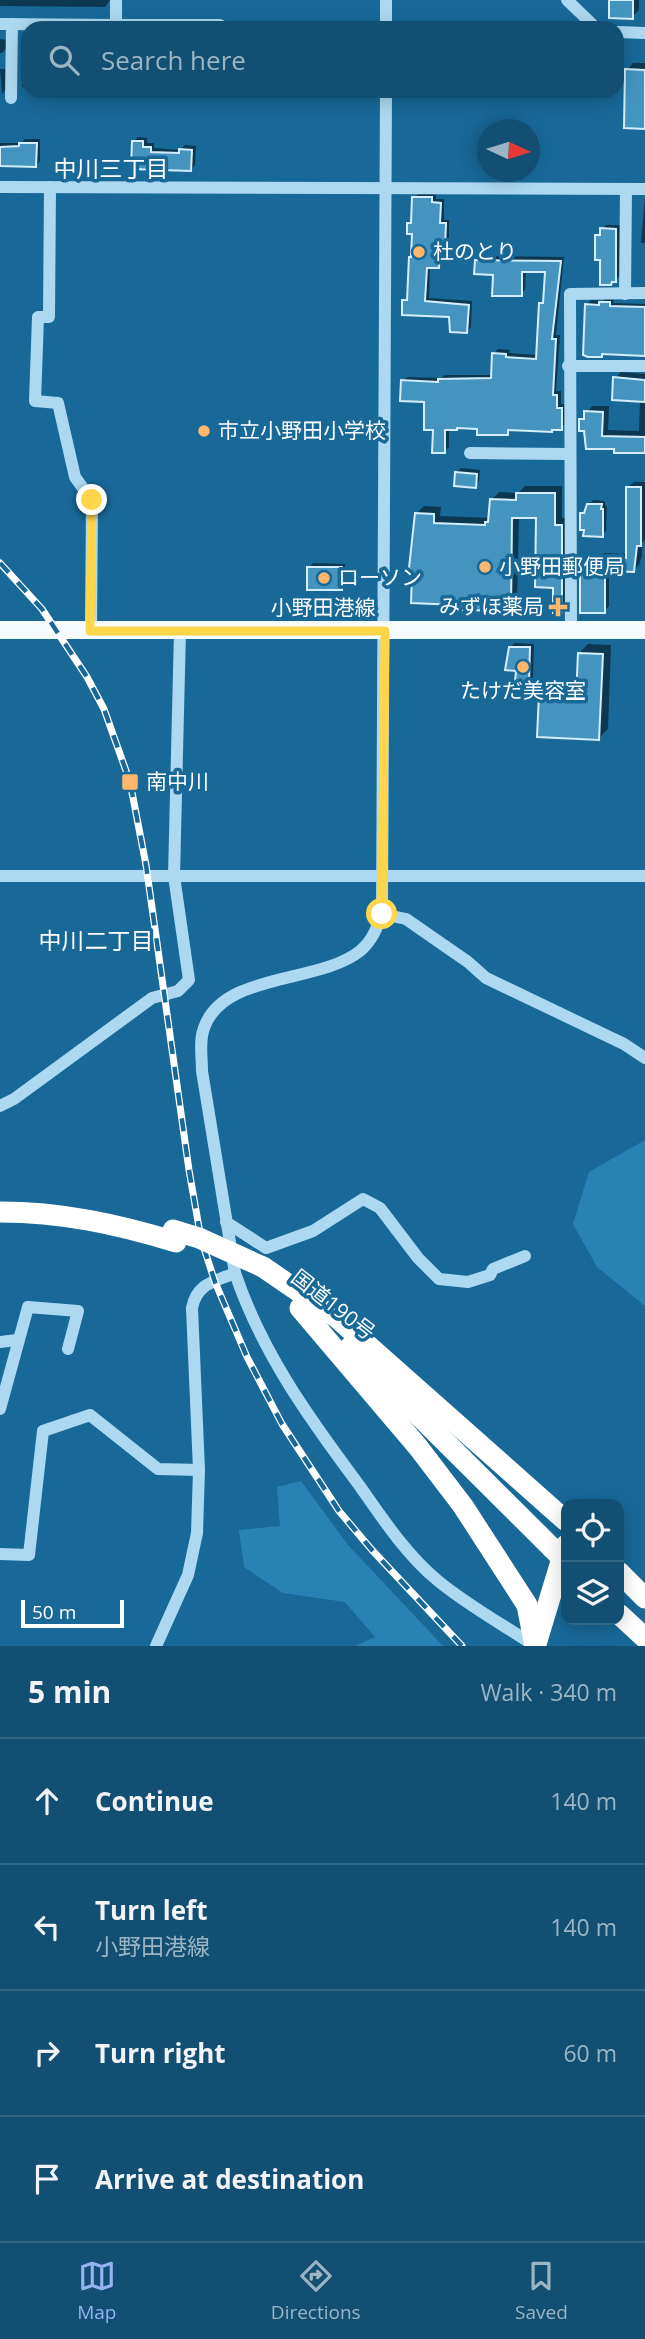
<!DOCTYPE html>
<html lang="en">
<head>
<meta charset="utf-8">
<style>
	:root { --surface:#124f72; --page:#1b5677; --text:#f1f3f6; --muted:#9cb5c4; --line:#316684; --accent:#95b2f1 }
	body { margin:0; font-family:"Open Sans","Noto Sans JP",sans-serif; background:var(--page); color:var(--text) }
	.controls { position:absolute; right:21px; bottom:21px; display:grid; overflow:hidden; border-radius:14px; box-shadow:0 4px 18px #0003 }
	.controls button { width:63px; height:63px; display:grid; place-items:center; padding:0; border:0; border-bottom:2px solid var(--line); background:var(--surface); color:var(--text); font:35px sans-serif }
	.compass { position:absolute; left:477px; top:119px; width:63px; height:63px; border-radius:50%; background:var(--surface); box-shadow:0 4px 18px #0003; rotate:94deg }
	.scale { position:absolute; left:21px; bottom:18px; width:103px; box-sizing:border-box; padding-left:7px; border:4px solid #fff; border-top:0; font-size:19px; line-height:24px; white-space:nowrap; color:#fff; -webkit-text-stroke:5px #186998; paint-order:stroke }
	.stop { position:absolute; width:21px; height:21px; margin:-16px; border:5px solid #ffd54a; border-radius:50%; background:#fff }
	.stop.end { background:#ffd54a; border-color:#fff; box-shadow:0 2px 7px #0008 }
	.list { margin:0; padding:0; list-style:none }
	h2 { display:flex; justify-content:space-between; align-items:center; height:91px; margin:0; padding:0 28px; font-size:30px }
	h2 small { font-size:23px; font-weight:400; color:var(--muted) }
	.list li { display:grid; grid-template-columns:46px 1fr auto; gap:21px; align-items:center; box-sizing:border-box; height:126px; padding:0 28px; border-top:2px solid var(--line) }
	.list b { display:block; font-size:26px; white-space:nowrap }
	.list p { margin:0; font-size:23px; white-space:nowrap; color:var(--muted) }
	.list em { font-size:23px; font-style:normal; color:var(--muted) }
	.icon { flex:none; width:38px; height:38px; fill:none; stroke:currentColor; stroke-width:2; stroke-linecap:round; stroke-linejoin:round }
	.map { position:relative; flex:none; width:645px; height:1646px; overflow:hidden }
	.search { position:absolute; background:var(--surface); box-shadow:0 4px 18px #0003; left:21px; right:21px; top:21px; height:77px; display:flex; align-items:center; gap:18px; box-sizing:border-box; padding:0 24px; border-radius:21px; color:var(--muted); font-size:26px }
	.sheet { height:595px; background:var(--surface) }
	nav { display:flex; justify-content:space-around; align-items:center; box-sizing:border-box; height:98px; border-top:2px solid var(--line); background:var(--surface); font-size:19px; color:var(--muted) }
	nav a { display:grid; justify-items:center; gap:4px }
	nav .on { color:var(--accent) }
	.map>svg:first-child { display:block }
	.green { fill:#2883b4 }
	.shadow { fill:#0007 }
	.building { fill:#4594c0; stroke:#d4eefc; stroke-width:2 }
	.lines { fill:none; stroke-linecap:round; stroke-linejoin:round }
	.minor { stroke:#acd9f1; stroke-width:12 }
	.major { stroke:#f6fbff; stroke-width:18 }
	.highway { stroke:#fff; stroke-width:21 }
	.rail-casing { stroke:#fff; stroke-width:7 }
	.rail { stroke:#186998; stroke-width:4.5; stroke-dasharray:13; stroke-linecap:butt }
	.highway-bridge { stroke:#fff; stroke-width:21 }
	.route { stroke:#ffd54a; stroke-width:9 }
	.poi-dot { fill:#ffb76c; stroke:#186998; stroke-width:2.5 }
	.labels { text-anchor:middle; stroke-width:7; stroke-linejoin:round; paint-order:stroke }
	.poi-label { font-size:21px; fill:#fff; stroke:#186998; text-anchor:start }
	.street-label { font-size:21px; fill:#fff; stroke:#186998 }
	.neighbourhood-label { font-size:23px; fill:#fff; stroke:#186998 }
</style>
</head>
<body>
<div class="map">
<svg width="645" height="1646" viewBox="0 0 645 1646">
	<rect width="100%" height="100%" fill="#186998"/>
	<g class="green">
		<polygon points="645,1140 645,1306 597,1267 573,1224 589,1172"/>
		<polygon points="301,1481 348,1545 443,1646 355,1646 375,1637 345,1602 283,1593 244,1567 239,1530 280,1526 277,1487"/>
	</g>
	<g class="shadow">
		<polygon points="0,0 110,0 105,7 0,6"/>
		<polygon points="611,0 639,0 639,10 632,17"/>
		<polygon points="28,37 28,55 22,55 22,45"/>
		<polygon points="0,39 7,40 6,49 2,53 0,53"/>
		<polygon points="633,63 645,63 645,127 627,70"/>
		<polygon points="0,69 8,69 8,87 2,94"/>
		<polygon points="26,71 28,71 28,88 22,87 22,76"/>
		<polygon points="158,91 200,91 199,93"/>
		<polygon points="138,137 147,138 147,143 154,143 154,148 180,150 185,145 196,146 195,165 190,170 133,167 133,142"/>
		<polygon points="25,139 40,139 40,161 36,165 7,165 0,167 0,143 21,143"/>
		<polygon points="418,194 436,194 436,199 444,199 444,220 449,220 449,243 444,247 442,263 438,267 430,266 429,298 472,301 471,327 467,331 451,315 404,301 409,297 413,255 414,232 409,224 413,220 414,198"/>
		<polygon points="645,197 645,243 641,243"/>
		<polygon points="606,225 620,225 620,276 615,280 602,259 597,236"/>
		<polygon points="481,256 564,257 556,335 560,335 556,391 561,391 561,404 565,404 565,424 561,428 513,428 508,433 458,426 449,428 449,447 445,451 426,401 403,381 407,377 441,378 445,375 493,375 494,353 498,349 510,350 509,353 538,355 540,303 545,299 547,271 526,271 525,290 521,294 476,261"/>
		<polygon points="605,299 614,299 613,303 645,304 645,355 605,352 601,355 586,305 591,300 603,301"/>
		<polygon points="621,372 645,374 645,453 616,448 585,429 581,420 592,406 609,406 608,430 639,431 640,400 615,378"/>
		<polygon points="461,468 480,470 479,481 475,486 457,472"/>
		<polygon points="634,482 645,482 645,540 642,543 642,556 639,565 634,570 609,569 609,606 604,611 581,564 587,559 598,558 604,553 628,554 628,487"/>
		<polygon points="525,486 562,486 562,518 569,518 569,604 561,611 538,516 519,516 517,602 510,609 416,514 424,506 441,507 440,516 490,518 492,499 499,492 518,493"/>
		<polygon points="593,500 605,501 605,505 607,506 606,531 602,535 582,514"/>
		<polygon points="313,563 345,564 345,584 341,588 309,568"/>
		<polygon points="515,643 534,644 533,677 528,681 518,669 510,647"/>
		<polygon points="588,644 611,645 608,729 599,738 541,695 550,686 578,687 579,653"/>
	</g>
	<g class="building">
		<polygon points="609,0 633,0 633,19 609,18"/>
		<polygon points="625,69 645,70 645,129 624,128"/>
		<polygon points="132,141 143,141 143,147 151,147 151,152 179,153 179,149 192,150 191,171 131,169"/>
		<polygon points="19,143 37,143 36,167 0,166 0,147 19,146"/>
		<polygon points="412,197 432,197 432,202 441,203 440,223 446,223 445,249 440,249 439,268 427,268 425,301 469,305 467,333 450,332 449,317 402,315 402,300 407,300 409,257 411,257 412,234 407,234 407,223 411,223"/>
		<polygon points="600,228 616,229 616,282 612,282 611,285 600,285 600,260 595,260 595,235 600,235"/>
		<polygon points="475,260 561,261 552,339 556,339 553,395 557,395 557,408 562,408 562,430 552,430 552,432 508,430 508,435 477,435 477,429 457,428 457,430 445,430 445,453 432,453 433,430 424,430 424,402 400,401 401,380 438,382 438,379 491,378 492,353 506,354 506,357 536,359 539,303 543,303 545,272 522,272 522,296 492,296 493,275 474,274"/>
		<polygon points="599,302 610,302 610,306 645,307 645,356 602,354 602,357 588,357 583,355 585,304 599,305"/>
		<polygon points="613,377 645,380 645,402 612,400"/>
		<polygon points="584,411 603,412 602,436 645,437 645,453 614,453 614,449 586,449 584,431 579,431 579,419 584,419"/>
		<polygon points="455,472 477,474 476,488 454,486"/>
		<polygon points="626,487 641,487 641,546 637,546 634,572 605,571 605,613 580,613 580,563 596,563 597,557 626,558"/>
		<polygon points="516,493 555,493 555,525 562,525 562,613 553,613 553,588 535,587 536,518 512,518 511,611 457,610 457,605 411,603 412,574 409,568 415,513 434,514 434,523 485,525 485,522 488,522 490,499 516,500"/>
		<polygon points="587,504 602,504 601,509 603,509 603,537 583,536 584,530 580,530 580,513 584,513"/>
		<rect x="307" y="567" width="35" height="23"/>
		<polygon points="509,647 530,647 529,683 515,682 516,671 505,670"/>
		<polygon points="578,653 603,654 599,740 537,737 539,694 576,696"/>
	</g>
	<g class="lines">
		<g class="minor">
			<polyline points="116,0 116,25 220,25"/>
			<polyline points="386,0 386,28"/>
			<polyline points="567,0 596,28"/>
			<polyline points="0,24 116,25"/>
			<polyline points="617,32 645,33"/>
			<path d="M386,91L382,914C377,928 372,941 360,951C319,984 223,972 204,1028C199,1041 202,1057 202,1071L235,1273C262,1353 309,1418 359,1485C382,1518 406,1554 437,1580C467,1605 502,1624 535,1646"/>
			<polyline points="11,98 12,24"/>
			<polyline points="0,187 645,189"/>
			<polyline points="50,187 49,317 38,317 35,401 58,403 75,477 92,501 91,630"/>
			<polyline points="625,294 626,190"/>
			<polyline points="568,366 645,366"/>
			<polyline points="470,453 569,454"/>
			<polyline points="571,631 570,294 645,293"/>
			<polyline points="0,876 645,876"/>
			<polyline points="382,914 406,919 468,962 486,978 624,1044 645,1058"/>
			<polyline points="0,1106 14,1099 152,998 178,991 189,980 174,876 180,631"/>
			<polyline points="226,1222 266,1248 313,1231 363,1199 380,1208 418,1258 439,1279 468,1282 490,1275 493,1269 525,1256"/>
			<polyline points="0,1342 17,1340"/>
			<polyline points="0,1409 28,1307 78,1311 68,1349"/>
			<polyline points="0,1554 29,1555 43,1431 90,1415 158,1469 199,1470"/>
			<path d="M156,1646L188,1575L197,1533L199,1470L192,1308C197,1283 214,1282 235,1273"/>
		</g>
		<polyline class="major" points="0,630 645,630"/>
		<g class="highway">
			<path d="M0,1212C61,1212 117,1224 176,1242"/>
			<polyline points="263,1267 336,1317 566,1521"/>
			<polyline points="300,1308 418,1447 463,1506 527,1605 535,1646"/>
			<polyline points="350,1347 552,1548"/>
			<polyline points="619,1572 645,1598"/>
			<polyline points="619,1614 645,1638"/>
			<polyline points="536,1644 566,1545"/>
		</g>
		<g class="rail-casing">
			<polyline id="rail" points="0,563 42,609 87,677 104,709 130,782 146,865 189,1170 201,1239 215,1282 247,1357 282,1424 339,1511 372,1550 462,1646"/>
		</g>
		<use href="#rail" class="rail"/>
		<g class="highway-bridge">
			<polyline points="173,1230 199,1238 263,1267"/>
			<polyline points="552,1548 566,1562"/>
		</g>
	</g>
	<g class="lines">
		<polyline class="route" points="92,500 90,631 385,631 382,914"/>
	</g>
	<g class="poi-dot">
		<circle cx="419" cy="252" r="7"/>
		<circle cx="204" cy="431" r="7"/>
		<circle cx="485" cy="567" r="7"/>
		<circle cx="324" cy="578" r="7"/>
		<path d="M554.5 596.5h7v7h7v7h-7v7h-7v-7h-7v-7h7z"/>
		<circle cx="523" cy="667" r="7"/>
		<rect x="121" y="773" width="18" height="18" rx="3.5"/>
	</g>
	<g class="labels">
		<g class="poi-label">
			<text x="433" y="259">杜のとり</text>
			<text x="218" y="438">市立小野田小学校</text>
			<text x="499" y="574">小野田郵便局</text>
			<text x="338" y="585">ローソン</text>
			<text x="544" y="614" text-anchor="end">みずほ薬局</text>
			<text x="523" y="698" text-anchor="middle">たけだ美容室</text>
			<text x="146" y="789">南中川</text>
		</g>
		<g class="street-label">
			<text x="323" y="615">小野田港線</text>
			<text transform="translate(333 1305) rotate(38)" y="7">国道190号</text>
		</g>
		<g class="neighbourhood-label">
			<text x="111" y="177">中川三丁目</text>
			<text x="96" y="949">中川二丁目</text>
		</g>
	</g>
</svg>
<div class="controls">
<button><svg class="icon" aria-label="locate" viewBox="0 0 24 24"><circle cx="12" cy="12" r="6"/><path d="M12 2v4M12 18v4M2 12h4M18 12h4"/></svg></button>
<button><svg class="icon" aria-label="layers" viewBox="0 0 24 24"><path d="M12 4l9 5-9 5-9-5zM3 14l9 5 9-5"/></svg></button>
</div>
<svg class="compass" viewBox="-18 -18 36 36"><path d="M0-13l5 13h-10z" fill="#e53935"/><path d="M0 13l5-13h-10z" fill="#9cb5c4"/></svg>
<div class="scale">50 m</div>
<div class="stop" style="left:382px;top:914px"></div>
<div class="stop end" style="left:92px;top:500px"></div>
<div class="search"><svg class="icon" aria-label="search" viewBox="0 0 24 24"><circle cx="10" cy="10" r="6"/><path d="M15 15l6 6"/></svg>Search here</div>
</div>
<section class="sheet">
<h2>5 min<small>Walk · 340 m</small></h2>
<ul class="list">
<li><svg class="icon" aria-label="ahead" viewBox="0 0 24 24"><path d="M12 20V5M6 11l6-6 6 6"/></svg><div><b>Continue</b></div><em>140 m</em></li>
<li><svg class="icon" aria-label="left" viewBox="0 0 24 24"><path d="M17 20v-9H6M10 6l-5 5 5 5"/></svg><div><b>Turn left</b><p>小野田港線</p></div><em>140 m</em></li>
<li><svg class="icon" aria-label="right" viewBox="0 0 24 24"><path d="M7 20v-9h11M14 6l5 5-5 5"/></svg><div><b>Turn right</b></div><em>60 m</em></li>
<li><svg class="icon" aria-label="arrive" viewBox="0 0 24 24"><path d="M6 21V4h12l-3 4 3 4H6"/></svg><div><b>Arrive at destination</b></div></li>
</ul>
</section>
<nav>
<a class="on"><svg class="icon" aria-label="map" viewBox="0 0 24 24"><path d="M3 6l6-2 6 2 6-2v14l-6 2-6-2-6 2zM9 4v14M15 6v14"/></svg>Map</a>
<a><svg class="icon" aria-label="directions" viewBox="0 0 24 24"><path d="M12 3l9 9-9 9-9-9zM9 14v-3h6M13 9l2 2-2 2"/></svg>Directions</a>
<a><svg class="icon" aria-label="saved" viewBox="0 0 24 24"><path d="M7 4h10v16l-5-4-5 4z"/></svg>Saved</a>
</nav>
</body>
</html>
